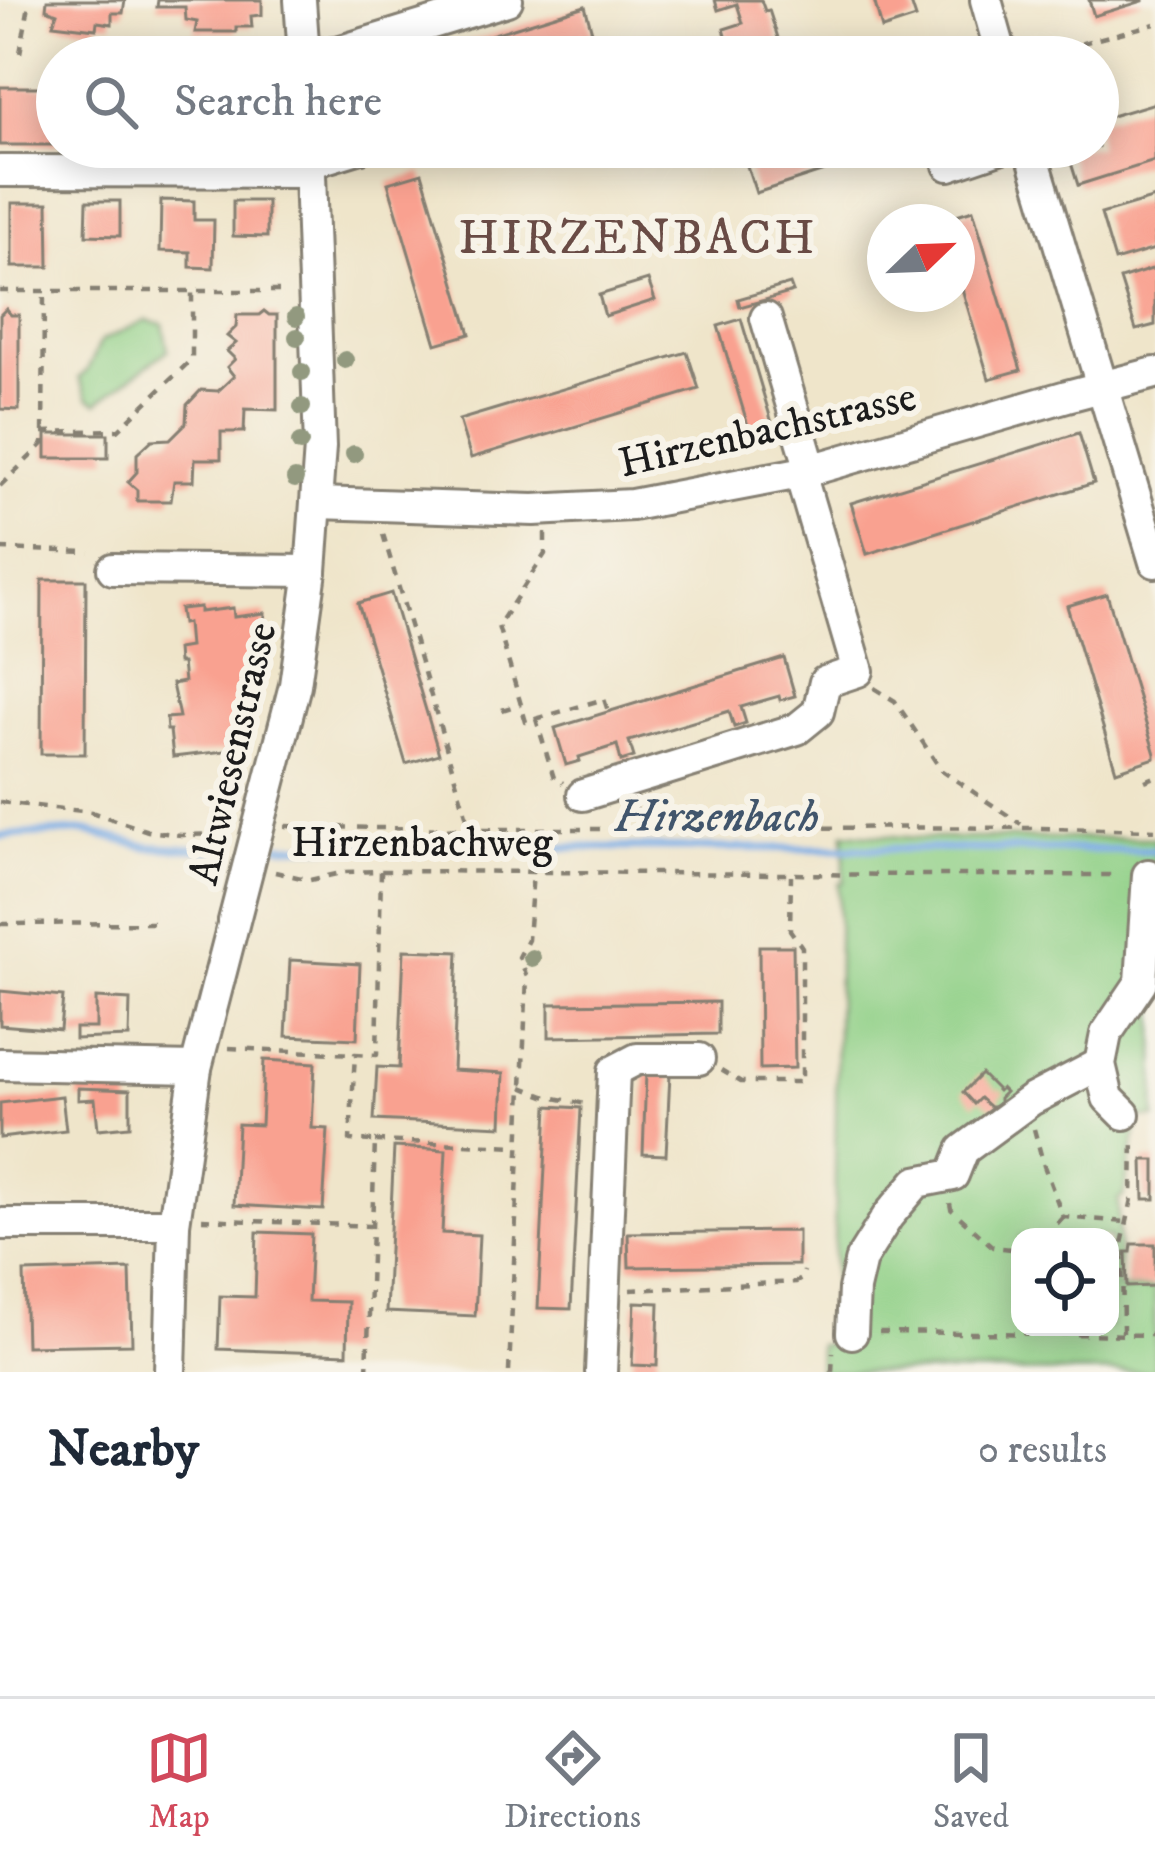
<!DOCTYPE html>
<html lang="en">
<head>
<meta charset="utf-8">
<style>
	:root { --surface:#fff; --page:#f6f6f7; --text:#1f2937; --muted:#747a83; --line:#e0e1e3; --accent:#d1495b }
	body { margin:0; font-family:"IM FELL DW Pica",serif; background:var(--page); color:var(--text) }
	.controls { position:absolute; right:36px; bottom:36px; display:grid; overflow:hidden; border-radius:24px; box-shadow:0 6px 30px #0003 }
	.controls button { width:108px; height:108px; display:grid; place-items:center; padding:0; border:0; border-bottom:3px solid var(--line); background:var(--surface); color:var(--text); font:60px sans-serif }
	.compass { position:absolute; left:867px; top:204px; width:108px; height:108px; border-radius:50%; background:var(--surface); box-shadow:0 6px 30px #0003; rotate:67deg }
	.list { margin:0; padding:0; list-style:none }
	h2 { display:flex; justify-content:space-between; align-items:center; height:156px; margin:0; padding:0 48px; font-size:51px }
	h2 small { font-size:39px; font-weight:400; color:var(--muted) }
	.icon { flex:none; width:66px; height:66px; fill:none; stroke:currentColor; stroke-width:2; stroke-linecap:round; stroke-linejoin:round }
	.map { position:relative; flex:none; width:1155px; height:1372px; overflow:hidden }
	.search { position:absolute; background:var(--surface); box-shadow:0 6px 30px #0003; left:36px; right:36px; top:36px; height:132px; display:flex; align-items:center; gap:30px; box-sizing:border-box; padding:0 42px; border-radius:66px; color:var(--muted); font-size:45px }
	.sheet { height:324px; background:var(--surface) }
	nav { display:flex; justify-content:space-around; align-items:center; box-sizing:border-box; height:168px; border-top:3px solid var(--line); background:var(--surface); font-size:33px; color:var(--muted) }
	nav a { display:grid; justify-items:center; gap:6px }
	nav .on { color:var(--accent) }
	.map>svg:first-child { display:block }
	.green { fill:#90d087; stroke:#567652; stroke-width:3; fill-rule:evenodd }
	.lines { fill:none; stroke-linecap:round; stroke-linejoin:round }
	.stream { stroke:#78aae4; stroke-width:8 }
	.building { fill:#f9a190 }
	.minor-casing { stroke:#868073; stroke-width:36 }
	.path { stroke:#868073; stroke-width:4.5; stroke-dasharray:9 9; stroke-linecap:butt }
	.minor { stroke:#fff; stroke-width:30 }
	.tree { fill:#92997f }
	.labels { text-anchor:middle; stroke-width:12; stroke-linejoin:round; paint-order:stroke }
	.street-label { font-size:42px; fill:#1c1c1c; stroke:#f7f3e8 }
	.water-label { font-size:45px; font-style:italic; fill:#41556c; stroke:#f7f3e8 }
	.quarter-label { font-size:48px; letter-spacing:3px; fill:#694b45; stroke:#f7f3e8 }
</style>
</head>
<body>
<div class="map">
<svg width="1155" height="1372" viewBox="0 0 1155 1372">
	<rect width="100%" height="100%" fill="#f7f3e8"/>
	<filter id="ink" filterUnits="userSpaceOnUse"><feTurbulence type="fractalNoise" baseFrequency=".00833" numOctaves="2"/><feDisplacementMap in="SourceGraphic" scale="24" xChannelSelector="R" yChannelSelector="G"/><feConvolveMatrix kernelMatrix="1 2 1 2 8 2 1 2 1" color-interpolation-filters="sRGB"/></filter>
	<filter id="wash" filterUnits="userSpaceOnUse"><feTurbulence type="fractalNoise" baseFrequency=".004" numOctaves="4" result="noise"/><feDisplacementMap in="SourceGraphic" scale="48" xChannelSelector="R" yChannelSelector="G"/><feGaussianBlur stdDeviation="2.7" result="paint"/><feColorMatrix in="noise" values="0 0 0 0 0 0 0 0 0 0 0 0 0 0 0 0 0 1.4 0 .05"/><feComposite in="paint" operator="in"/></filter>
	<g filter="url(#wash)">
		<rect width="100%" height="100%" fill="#efe5ca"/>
		<g class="green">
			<polygon points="146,320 163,324 168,350 97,403 88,398 79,378 87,371 101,341"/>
			<path d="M844,833L922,838H1155V1118H1139L1123,1197L1118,1199L1119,1289H1155V1372H819V1345L836,1344L833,1333L839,883L844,882ZM1020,1237H1110V1327H1020Z"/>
		</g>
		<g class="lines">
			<g class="stream">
				<polyline points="0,836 85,831 148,847 231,851"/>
				<polyline points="279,846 1155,850"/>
			</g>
		</g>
		<g id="blocks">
			<g class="building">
				<polygon points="47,0 125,0 123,13 112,13 112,24 97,22 96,29 53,24 57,13 46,9"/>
				<polygon points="158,0 262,0 262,15 251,16 252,27 236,27 236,32 195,32 197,22 186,20 185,7 157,7"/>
				<polygon points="715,0 761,0 765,11 769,10 780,44 763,49 766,57 732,57 724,29 743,23 737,4 718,10"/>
				<polygon points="874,0 910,0 916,18 882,29"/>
				<polygon points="1089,0 1143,0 1143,1 1094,16"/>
				<polygon points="585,6 595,43 548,57 419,57"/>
				<polygon points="0,87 51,87 51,99 57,99 57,145 0,145"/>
				<polygon points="1155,103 1155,161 1078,185 1066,147 1098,147 1098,120"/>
				<polygon points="766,147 894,147 895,148 756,193 743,154"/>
				<polygon points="422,173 470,334 436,344 388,183"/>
				<polygon points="1155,198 1155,249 1115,261 1101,214"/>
				<polygon points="161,200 194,201 194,220 214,220 213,268 190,267 190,252 160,251"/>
				<polygon points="87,201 120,201 120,236 86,235"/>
				<polygon points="233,201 267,201 267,237 233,236"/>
				<polygon points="12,203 48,203 49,267 12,267"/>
				<polygon points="973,210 1021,370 989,379 957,272 957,222 937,221"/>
				<polygon points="1155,268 1155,325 1136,330 1120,279"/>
				<polygon points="648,280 655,300 605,316 599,295"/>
				<polygon points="790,284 793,292 740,307 738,299"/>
				<polygon points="6,309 11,315 19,315 19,410 0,409 0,315"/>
				<polygon points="264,311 269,315 277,315 277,410 245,409 244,432 221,432 221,459 195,459 194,481 174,481 171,501 137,501 137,490 128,482 137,472 137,454 152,440 170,439 186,423 187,405 201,390 218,391 234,376 227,367 235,359 227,351 236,343 227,336 236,327 237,315 259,315"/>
				<polygon points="741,319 775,433 752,439 718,326"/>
				<polygon points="687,352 699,389 471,458 459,420"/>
				<polygon points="1079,433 1094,483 867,554 851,503"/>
				<rect x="46" y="434" width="62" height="24"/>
				<polygon points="42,580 86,580 85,754 41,754"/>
				<polygon points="391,593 439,754 406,764 358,603"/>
				<polygon points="1107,594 1155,754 1155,758 1116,771 1067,606"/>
				<polygon points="200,607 200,612 233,608 234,617 265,613 264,634 260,635 262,649 258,650 259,663 255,664 256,676 251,677 253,690 248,690 250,703 245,703 244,731 240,732 242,749 173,757 170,730 167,730 166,718 179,717 172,684 184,682 182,663 178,663 177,649 189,647 187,623 182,624 180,609"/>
				<polygon points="784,658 795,696 780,700 779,696 741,707 746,723 734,727 729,711 629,741 634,757 621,761 617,745 579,757 580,761 566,765 555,728"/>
				<polygon points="759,946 793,946 795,1068 760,1069"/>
				<polygon points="404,950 458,952 453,1070 504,1073 502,1126 374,1120 377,1067 399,1068"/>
				<polygon points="290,960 360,964 357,1039 286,1036"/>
				<polygon points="0,991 63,997 60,1030 0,1025"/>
				<polygon points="96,998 130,1000 129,1037 75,1039 75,1028 96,1028"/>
				<polygon points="718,1002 718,1034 549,1037 549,1004"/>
				<polygon points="264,1060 315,1063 312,1128 328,1129 323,1210 234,1205 238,1124 261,1125"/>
				<polygon points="646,1073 670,1074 666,1155 643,1154"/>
				<polygon points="981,1074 998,1091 1001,1088 1005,1092 999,1098 999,1107 990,1107 980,1098 974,1104 963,1092"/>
				<polygon points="78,1088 130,1090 130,1126 98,1129 95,1099 78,1100"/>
				<polygon points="62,1096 66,1130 0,1138 0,1103"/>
				<polygon points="548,1106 581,1108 571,1309 538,1308"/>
				<polygon points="394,1147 446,1150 442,1233 479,1235 475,1316 386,1312"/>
				<polygon points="1143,1160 1155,1160 1155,1199 1144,1199"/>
				<polygon points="798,1231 798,1265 629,1267 628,1233"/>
				<polygon points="257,1232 311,1234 308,1301 348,1302 347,1354 218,1349 220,1296 255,1297"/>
				<polygon points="1132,1244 1155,1244 1155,1286 1127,1287 1126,1252 1131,1252"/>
				<polygon points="130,1269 132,1344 26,1346 24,1272"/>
				<polygon points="635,1302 659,1303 657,1366 632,1365"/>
			</g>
		</g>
	</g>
	<g filter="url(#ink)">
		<use href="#blocks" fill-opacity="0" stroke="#868073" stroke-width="3"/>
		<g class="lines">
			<g class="minor-casing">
				<g id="minor">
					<polyline points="300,0 304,57 341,51 507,0"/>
					<polyline points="986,0 1002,57"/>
					<polyline points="1030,147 1155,562"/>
					<polyline points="309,163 361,147"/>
					<polyline points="949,165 1002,147"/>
					<polyline points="0,171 310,172"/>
					<polyline points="766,318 811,470"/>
					<polyline points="318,503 534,510 632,505 800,473 1067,396 1155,373"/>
					<polyline points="113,569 311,571"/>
					<polyline points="583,795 797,729 818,712 825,682 858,671 800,473"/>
					<polyline points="0,1064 196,1068"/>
					<polyline points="1124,1114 1108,1098 1100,1064 1106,1034 1141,982 1148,875"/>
					<polyline points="0,1224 174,1224"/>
					<polyline points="852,1333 854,1289 861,1259 888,1216 917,1182 953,1175 963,1150 1031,1100 1100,1064"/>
					<polyline points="170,1372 174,1224 196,1068 295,685 311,571 320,447 309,147"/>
					<polyline points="601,1372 614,1071 637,1059 699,1059"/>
				</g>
			</g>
			<g class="path">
				<polyline points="20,53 30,0"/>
				<polyline points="1029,57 1155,24"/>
				<polyline points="0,291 288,291"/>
				<polyline points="43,432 118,430 192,359 192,291"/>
				<polyline points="0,486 43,444 44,290"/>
				<polyline points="545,533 545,554 498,626 526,722 536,719 554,778 563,783"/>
				<polyline points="383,534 470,828"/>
				<polyline points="0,549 90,552"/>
				<polyline points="874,688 895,701 942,771 1021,824"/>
				<polyline points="502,710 521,704"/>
				<polyline points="536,719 604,699 608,711"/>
				<polyline points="1145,781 1155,777"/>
				<polyline points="0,802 91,812 148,831 181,835 230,834"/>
				<polyline points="634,804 644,830"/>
				<path d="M285,826C575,834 865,823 1155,830"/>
				<path d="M275,872L310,880L345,872L381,871C627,872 873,876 1119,875"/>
				<polyline points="0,924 158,923"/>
				<polyline points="229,1048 355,1054"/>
				<polyline points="721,1070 741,1082 802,1082 802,947 790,930 791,876"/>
				<polyline points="522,1087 544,1096 586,1104"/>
				<polyline points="1034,1129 1044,1166 1063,1217 1127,1222"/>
				<polyline points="375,1141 519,1146"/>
				<polyline points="950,1203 951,1209 993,1247 1020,1250"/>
				<polyline points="202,1219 370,1226"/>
				<polyline points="1045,1237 1063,1217"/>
				<polyline points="630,1290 796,1282 802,1279 804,1271"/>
				<polyline points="879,1332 1155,1335"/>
				<polyline points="1123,1333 1122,1244 1132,1199 1133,1136"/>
				<polyline points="367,1372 375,1141 350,1140 355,1054 377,1055 381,871"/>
				<polyline points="509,1372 527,977 519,957 528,940 533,872"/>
				<polyline points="832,1372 833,1353"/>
			</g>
			<use href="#minor" class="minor"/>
		</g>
		<g class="tree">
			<circle cx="296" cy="317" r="9"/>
			<circle cx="297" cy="337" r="9"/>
			<circle cx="345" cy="360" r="9"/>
			<circle cx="302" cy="372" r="9"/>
			<circle cx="302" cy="407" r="9"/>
			<circle cx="300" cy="443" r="9"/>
			<circle cx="354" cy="454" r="9"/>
			<circle cx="295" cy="479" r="9"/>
			<circle cx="532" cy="958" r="9"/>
		</g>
	</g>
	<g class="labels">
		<g class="street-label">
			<text transform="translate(767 428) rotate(-13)" y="15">Hirzenbachstrasse</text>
			<text transform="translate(231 753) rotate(-77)" y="15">Altwiesenstrasse</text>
			<text x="422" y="856">Hirzenbachweg</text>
		</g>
		<g class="water-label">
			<text x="717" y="831">Hirzenbach</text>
		</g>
		<g class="quarter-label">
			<text x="638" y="253">HIRZENBACH</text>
		</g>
	</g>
</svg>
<div class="controls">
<button><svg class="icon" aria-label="locate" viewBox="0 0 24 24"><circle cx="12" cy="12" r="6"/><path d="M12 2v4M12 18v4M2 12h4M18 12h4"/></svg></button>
</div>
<svg class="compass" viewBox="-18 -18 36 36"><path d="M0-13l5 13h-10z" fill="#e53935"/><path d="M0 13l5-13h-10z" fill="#747a83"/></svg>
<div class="search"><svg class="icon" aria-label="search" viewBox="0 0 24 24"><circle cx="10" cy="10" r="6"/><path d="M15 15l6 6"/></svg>Search here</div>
</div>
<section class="sheet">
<h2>Nearby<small>0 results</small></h2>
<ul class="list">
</ul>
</section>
<nav>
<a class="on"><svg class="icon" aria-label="map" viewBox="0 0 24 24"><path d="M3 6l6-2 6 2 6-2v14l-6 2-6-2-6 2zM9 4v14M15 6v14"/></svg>Map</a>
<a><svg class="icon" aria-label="directions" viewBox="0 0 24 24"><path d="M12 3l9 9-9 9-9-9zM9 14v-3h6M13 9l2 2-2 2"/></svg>Directions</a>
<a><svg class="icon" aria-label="saved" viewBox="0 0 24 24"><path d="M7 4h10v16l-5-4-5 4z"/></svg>Saved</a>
</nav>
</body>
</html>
